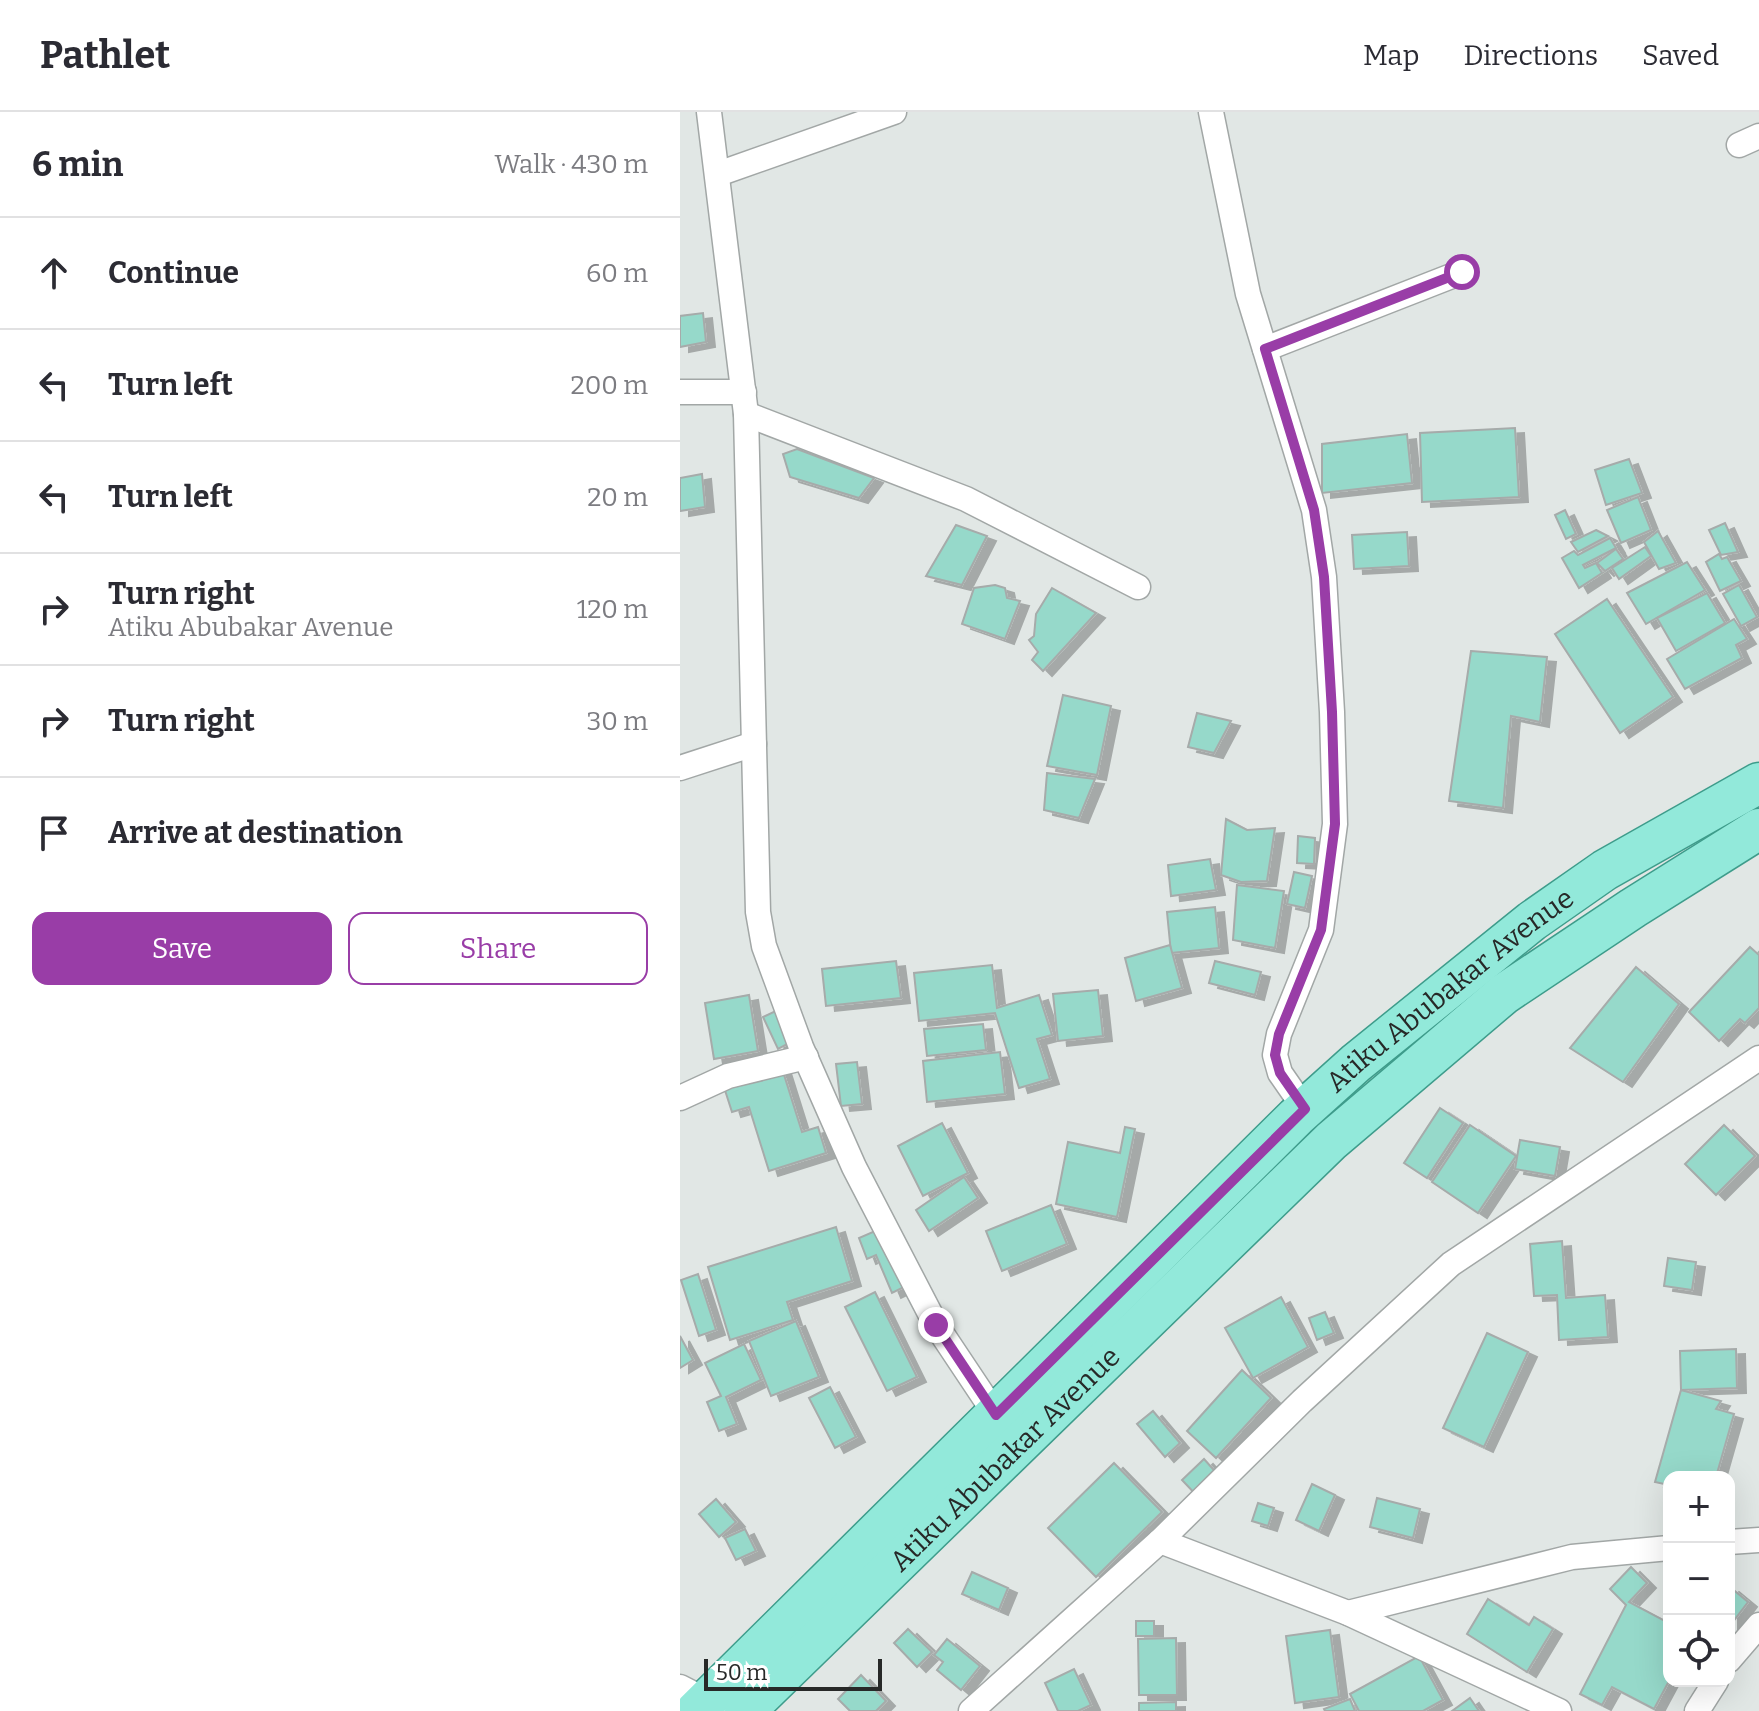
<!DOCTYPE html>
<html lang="en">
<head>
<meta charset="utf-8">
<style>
	:root { --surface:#fff; --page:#f7f7f7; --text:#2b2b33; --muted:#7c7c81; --line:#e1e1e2; --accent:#993da7 }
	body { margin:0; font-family:Bitter,serif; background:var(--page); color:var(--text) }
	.controls { position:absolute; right:24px; bottom:24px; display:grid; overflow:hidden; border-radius:16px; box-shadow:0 8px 32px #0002 }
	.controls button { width:72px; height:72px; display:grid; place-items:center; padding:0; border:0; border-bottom:2px solid var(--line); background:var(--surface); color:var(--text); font:40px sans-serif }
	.scale { position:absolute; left:24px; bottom:20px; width:178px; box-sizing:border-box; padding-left:8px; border:4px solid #272928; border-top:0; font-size:22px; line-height:28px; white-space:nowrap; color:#272928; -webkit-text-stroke:6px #fff; paint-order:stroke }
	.stop { position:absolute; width:24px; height:24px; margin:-18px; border:6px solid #993da7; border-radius:50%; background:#fff }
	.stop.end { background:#993da7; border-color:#fff; box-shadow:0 2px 8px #0008 }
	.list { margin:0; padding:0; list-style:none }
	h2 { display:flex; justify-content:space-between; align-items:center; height:104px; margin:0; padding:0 32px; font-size:34px }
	h2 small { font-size:26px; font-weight:400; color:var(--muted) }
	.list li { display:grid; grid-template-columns:52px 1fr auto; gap:24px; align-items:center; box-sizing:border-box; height:112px; padding:0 32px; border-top:2px solid var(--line) }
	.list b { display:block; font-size:30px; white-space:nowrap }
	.list p { margin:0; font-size:26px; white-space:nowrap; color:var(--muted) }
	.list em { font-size:26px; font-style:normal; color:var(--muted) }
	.actions { display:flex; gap:16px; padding:24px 32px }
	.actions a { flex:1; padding:18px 0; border:2px solid var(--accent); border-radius:16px; text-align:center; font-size:28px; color:var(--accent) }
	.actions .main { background:var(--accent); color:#fff }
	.icon { flex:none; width:44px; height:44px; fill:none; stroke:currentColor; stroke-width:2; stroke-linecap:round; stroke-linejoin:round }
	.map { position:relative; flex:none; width:1079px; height:1599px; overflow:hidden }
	header { display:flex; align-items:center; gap:48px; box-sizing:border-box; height:112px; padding:0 40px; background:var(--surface); border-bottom:2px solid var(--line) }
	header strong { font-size:38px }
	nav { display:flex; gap:44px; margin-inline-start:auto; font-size:28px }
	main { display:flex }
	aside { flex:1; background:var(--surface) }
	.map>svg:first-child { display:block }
	.building { fill:#96d9ca; stroke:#a6abaa; stroke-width:2; filter:url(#shadow) }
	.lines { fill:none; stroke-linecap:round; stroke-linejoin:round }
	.street-casing { stroke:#a2a7a6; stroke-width:27 }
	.primary-casing { stroke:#3e9c8b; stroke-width:43 }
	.street { stroke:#fff; stroke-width:24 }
	.primary { stroke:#92e9da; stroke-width:40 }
	.route { stroke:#993da7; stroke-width:10 }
	.labels { text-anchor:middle; stroke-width:7; stroke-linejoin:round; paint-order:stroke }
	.street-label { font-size:28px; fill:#272928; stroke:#fff }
</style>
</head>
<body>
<header>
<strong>Pathlet</strong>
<nav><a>Map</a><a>Directions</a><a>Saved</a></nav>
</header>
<main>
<aside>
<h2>6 min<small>Walk · 430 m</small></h2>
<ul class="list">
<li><svg class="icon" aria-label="ahead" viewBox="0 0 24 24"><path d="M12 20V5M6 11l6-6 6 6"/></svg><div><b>Continue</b></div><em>60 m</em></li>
<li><svg class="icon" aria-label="left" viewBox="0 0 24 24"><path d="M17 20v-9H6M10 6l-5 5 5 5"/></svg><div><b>Turn left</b></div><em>200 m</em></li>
<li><svg class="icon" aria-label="left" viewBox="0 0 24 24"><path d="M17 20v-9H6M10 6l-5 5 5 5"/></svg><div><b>Turn left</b></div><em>20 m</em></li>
<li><svg class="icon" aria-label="right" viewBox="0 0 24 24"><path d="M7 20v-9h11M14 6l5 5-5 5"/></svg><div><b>Turn right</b><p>Atiku Abubakar Avenue</p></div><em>120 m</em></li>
<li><svg class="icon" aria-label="right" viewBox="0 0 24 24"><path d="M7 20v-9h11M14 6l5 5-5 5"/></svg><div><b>Turn right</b></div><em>30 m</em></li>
<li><svg class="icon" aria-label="arrive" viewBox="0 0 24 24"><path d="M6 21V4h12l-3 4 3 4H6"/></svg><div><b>Arrive at destination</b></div></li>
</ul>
<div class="actions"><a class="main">Save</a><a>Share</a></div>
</aside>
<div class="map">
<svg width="1079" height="1599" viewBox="0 0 1079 1599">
	<defs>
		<filter id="shadow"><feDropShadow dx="9" dy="5" stdDeviation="0" flood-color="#0004"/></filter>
	</defs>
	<rect width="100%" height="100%" fill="#e1e7e5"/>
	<g class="building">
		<polygon points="23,201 26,230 0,235 0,204"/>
		<polygon points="835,316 839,385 742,390 740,321"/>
		<polygon points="727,322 732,371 642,381 642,332"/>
		<polygon points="117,337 194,366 179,386 110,365 103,342"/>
		<polygon points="949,347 962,381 926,393 915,358"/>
		<polygon points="22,362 25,395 0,399 0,366"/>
		<polygon points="958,385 971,418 941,431 927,398"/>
		<polygon points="885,398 896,422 886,427 875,403"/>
		<polygon points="1045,411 1058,440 1041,443 1029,418"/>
		<polygon points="276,413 307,424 282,473 246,464"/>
		<polygon points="916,418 928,424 898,440 891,430"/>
		<polygon points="978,419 996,451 979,457 964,430"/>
		<polygon points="727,420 729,454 674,457 672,423"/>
		<polygon points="930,426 936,436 903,453 905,456 916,451 922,461 899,476 882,446 894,439 898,443"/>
		<polygon points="965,435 971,444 939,467 932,456"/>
		<polygon points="936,437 943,447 925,459 917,451"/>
		<polygon points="1039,442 1042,447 1047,445 1061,469 1040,479 1026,450"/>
		<polygon points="1007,450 1025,478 966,512 947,481"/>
		<polygon points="315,473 325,476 327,486 340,489 325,527 282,512 294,476"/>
		<polygon points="1059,473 1077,505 1061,514 1043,482"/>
		<polygon points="372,476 416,501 363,559 352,548 358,540 349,528 354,524 356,502"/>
		<polygon points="1027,481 1045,511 996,539 977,506"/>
		<polygon points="927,487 993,585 940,621 875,522"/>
		<polygon points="1054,507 1067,527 1056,533 1062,546 1005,577 987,547"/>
		<polygon points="791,539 867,545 860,610 831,604 823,696 769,689"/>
		<polygon points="383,583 431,594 417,663 367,654"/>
		<polygon points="517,601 551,609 534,641 508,635"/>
		<polygon points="367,661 415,667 399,706 364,698"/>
		<polygon points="546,707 567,718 595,716 587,769 561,770 541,763"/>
		<polygon points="618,724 635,726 634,752 617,751"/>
		<polygon points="530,747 536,778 491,784 488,753"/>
		<polygon points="614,760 632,764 625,796 607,792"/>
		<polygon points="557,773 604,779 595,836 553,828"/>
		<polygon points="535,795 539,836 491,841 487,800"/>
		<polygon points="490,833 502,876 456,889 445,846"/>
		<polygon points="1070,835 1079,843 1079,896 1065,911 1060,907 1039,929 1009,900"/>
		<polygon points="216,849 221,886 146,894 142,857"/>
		<polygon points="535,849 581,860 575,883 529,871"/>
		<polygon points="312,853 317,896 359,883 372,923 357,927 370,967 339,976 315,901 239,909 234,861"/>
		<polygon points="956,855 999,892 943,970 890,936"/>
		<polygon points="418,878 423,924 378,929 373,882"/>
		<polygon points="69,883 78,939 34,947 25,891"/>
		<polygon points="100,897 115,928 98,937 83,905"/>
		<polygon points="303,912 306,938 247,944 244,917"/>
		<polygon points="320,940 325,982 247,990 243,949"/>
		<polygon points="100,950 122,1020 138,1015 146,1041 89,1059 69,995 52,1000 42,969"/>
		<polygon points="177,950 182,992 161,994 156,952"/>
		<polygon points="760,996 783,1011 747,1066 724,1051"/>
		<polygon points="262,1011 288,1061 243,1084 218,1034"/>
		<polygon points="790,1013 836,1044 798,1101 752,1070"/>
		<polygon points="1044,1013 1075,1044 1036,1083 1005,1052"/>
		<polygon points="445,1015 455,1017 437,1105 376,1092 388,1030 440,1041"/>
		<polygon points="840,1028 880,1035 875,1064 835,1057"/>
		<polygon points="284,1065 298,1086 249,1119 236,1098"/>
		<polygon points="371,1093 387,1132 322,1159 306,1119"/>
		<polygon points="156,1115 172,1169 107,1190 113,1208 50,1228 28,1155"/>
		<polygon points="202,1116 226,1174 212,1181 196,1143 187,1147 179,1126"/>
		<polygon points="882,1129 886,1186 925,1183 928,1225 879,1228 877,1183 854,1184 850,1132"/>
		<polygon points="988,1146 1016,1150 1012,1178 984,1174"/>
		<polygon points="18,1162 36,1218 19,1224 1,1168"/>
		<polygon points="195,1180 237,1265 207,1279 165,1195"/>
		<polygon points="601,1185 628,1235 573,1266 545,1216"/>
		<polygon points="645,1200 654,1221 637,1228 629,1206"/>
		<polygon points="116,1209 139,1265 91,1284 69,1229"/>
		<polygon points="807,1221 848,1240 804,1335 763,1316"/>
		<polygon points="0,1224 13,1248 0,1256"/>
		<polygon points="64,1232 81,1268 46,1285 57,1312 39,1319 27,1290 41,1284 25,1251"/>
		<polygon points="1056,1237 1057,1276 1001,1278 1000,1239"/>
		<polygon points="562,1258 591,1286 536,1346 507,1319"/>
		<polygon points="150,1275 176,1325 155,1336 129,1286"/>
		<polygon points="1001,1278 1041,1289 1036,1297 1054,1302 1036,1365 989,1365 989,1373 975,1370"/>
		<polygon points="473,1299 500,1331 485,1345 457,1312"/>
		<polygon points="524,1347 541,1366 520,1387 502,1368"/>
		<polygon points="434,1351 482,1400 416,1465 368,1416"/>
		<polygon points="632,1372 655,1383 639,1419 616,1408"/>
		<polygon points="697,1386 740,1397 733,1426 690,1415"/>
		<polygon points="36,1387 56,1410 39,1425 19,1402"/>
		<polygon points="578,1391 594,1396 588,1414 572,1409"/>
		<polygon points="65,1417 76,1439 56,1448 45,1426"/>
		<polygon points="951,1455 967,1471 949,1490 989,1511 989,1569 974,1597 932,1575 922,1593 900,1582 946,1493 930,1477"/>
		<polygon points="292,1460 328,1476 319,1498 282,1482"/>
		<polygon points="1050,1475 1068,1490 1049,1515 1049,1476"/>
		<polygon points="808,1487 849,1513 854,1505 873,1517 847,1560 787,1522"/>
		<rect x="456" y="1509" width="18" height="15"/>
		<polygon points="228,1517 252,1540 237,1555 214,1531"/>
		<polygon points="650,1518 659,1585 615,1591 606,1524"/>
		<polygon points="496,1526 497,1583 459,1583 458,1527"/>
		<polygon points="267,1527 300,1554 281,1578 257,1558 263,1550 254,1543"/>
		<polygon points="739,1544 763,1588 743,1599 679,1599 670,1582"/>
		<polygon points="394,1557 411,1593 398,1599 378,1599 365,1571"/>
		<polygon points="181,1563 206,1589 196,1599 170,1599 158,1587"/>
		<polygon points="790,1586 799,1599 772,1599"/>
		<polygon points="670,1587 675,1599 645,1599 644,1597"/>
		<polygon points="496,1590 496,1599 459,1599 459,1591"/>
	</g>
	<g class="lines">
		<g class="street-casing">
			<g id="street">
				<polyline points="29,0 66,302 78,800 84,834 121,935 174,1055 256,1213 316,1303"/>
				<polyline points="531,0 568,182 634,398 644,465 652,600 655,712 641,818 599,922 595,943 600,961 625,997"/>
				<polyline points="1059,33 1079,24"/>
				<polyline points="38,62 214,0"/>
				<polyline points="585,237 782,160"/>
				<polyline points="0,280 64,280"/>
				<polyline points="66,302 286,387 458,475"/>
				<polyline points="0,656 74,632"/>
				<polyline points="0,986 48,964 126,945"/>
				<polyline points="480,1429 668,1501 879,1599"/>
				<polyline points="1049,1430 1079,1428"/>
				<polyline points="668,1501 892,1445 989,1436"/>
				<polyline points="1049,1548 1079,1513"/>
				<polyline points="0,1575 35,1593"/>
				<polyline points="291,1599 480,1429 622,1289 771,1152 1079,946"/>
				<polyline points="1017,1599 1036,1569"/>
			</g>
		</g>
		<g class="primary-casing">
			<g id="primary">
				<path id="s1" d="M16,1599L616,1005L676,951L852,809L925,758L1079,671"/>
				<path id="s2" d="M65,1599L651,1029L824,882L953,796L1079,717"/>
			</g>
		</g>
		<use href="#street" class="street"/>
		<use href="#primary" class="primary"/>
	</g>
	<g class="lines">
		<polyline class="route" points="256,1213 316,1303 625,997 600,961 595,943 599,922 641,818 655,712 652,600 644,465 634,398 585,237 782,160"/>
	</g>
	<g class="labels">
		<g class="street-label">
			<text dy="10" stroke="none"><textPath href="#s1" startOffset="1044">Atiku Abubakar Avenue</textPath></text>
			<text dy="10" stroke="none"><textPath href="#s2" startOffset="362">Atiku Abubakar Avenue</textPath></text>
		</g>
	</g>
</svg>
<div class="controls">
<button>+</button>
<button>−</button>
<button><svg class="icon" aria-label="locate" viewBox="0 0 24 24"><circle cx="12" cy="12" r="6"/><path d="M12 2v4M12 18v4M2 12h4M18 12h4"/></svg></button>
</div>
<div class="scale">50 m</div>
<div class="stop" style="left:782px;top:160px"></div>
<div class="stop end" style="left:256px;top:1213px"></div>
</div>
</main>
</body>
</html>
